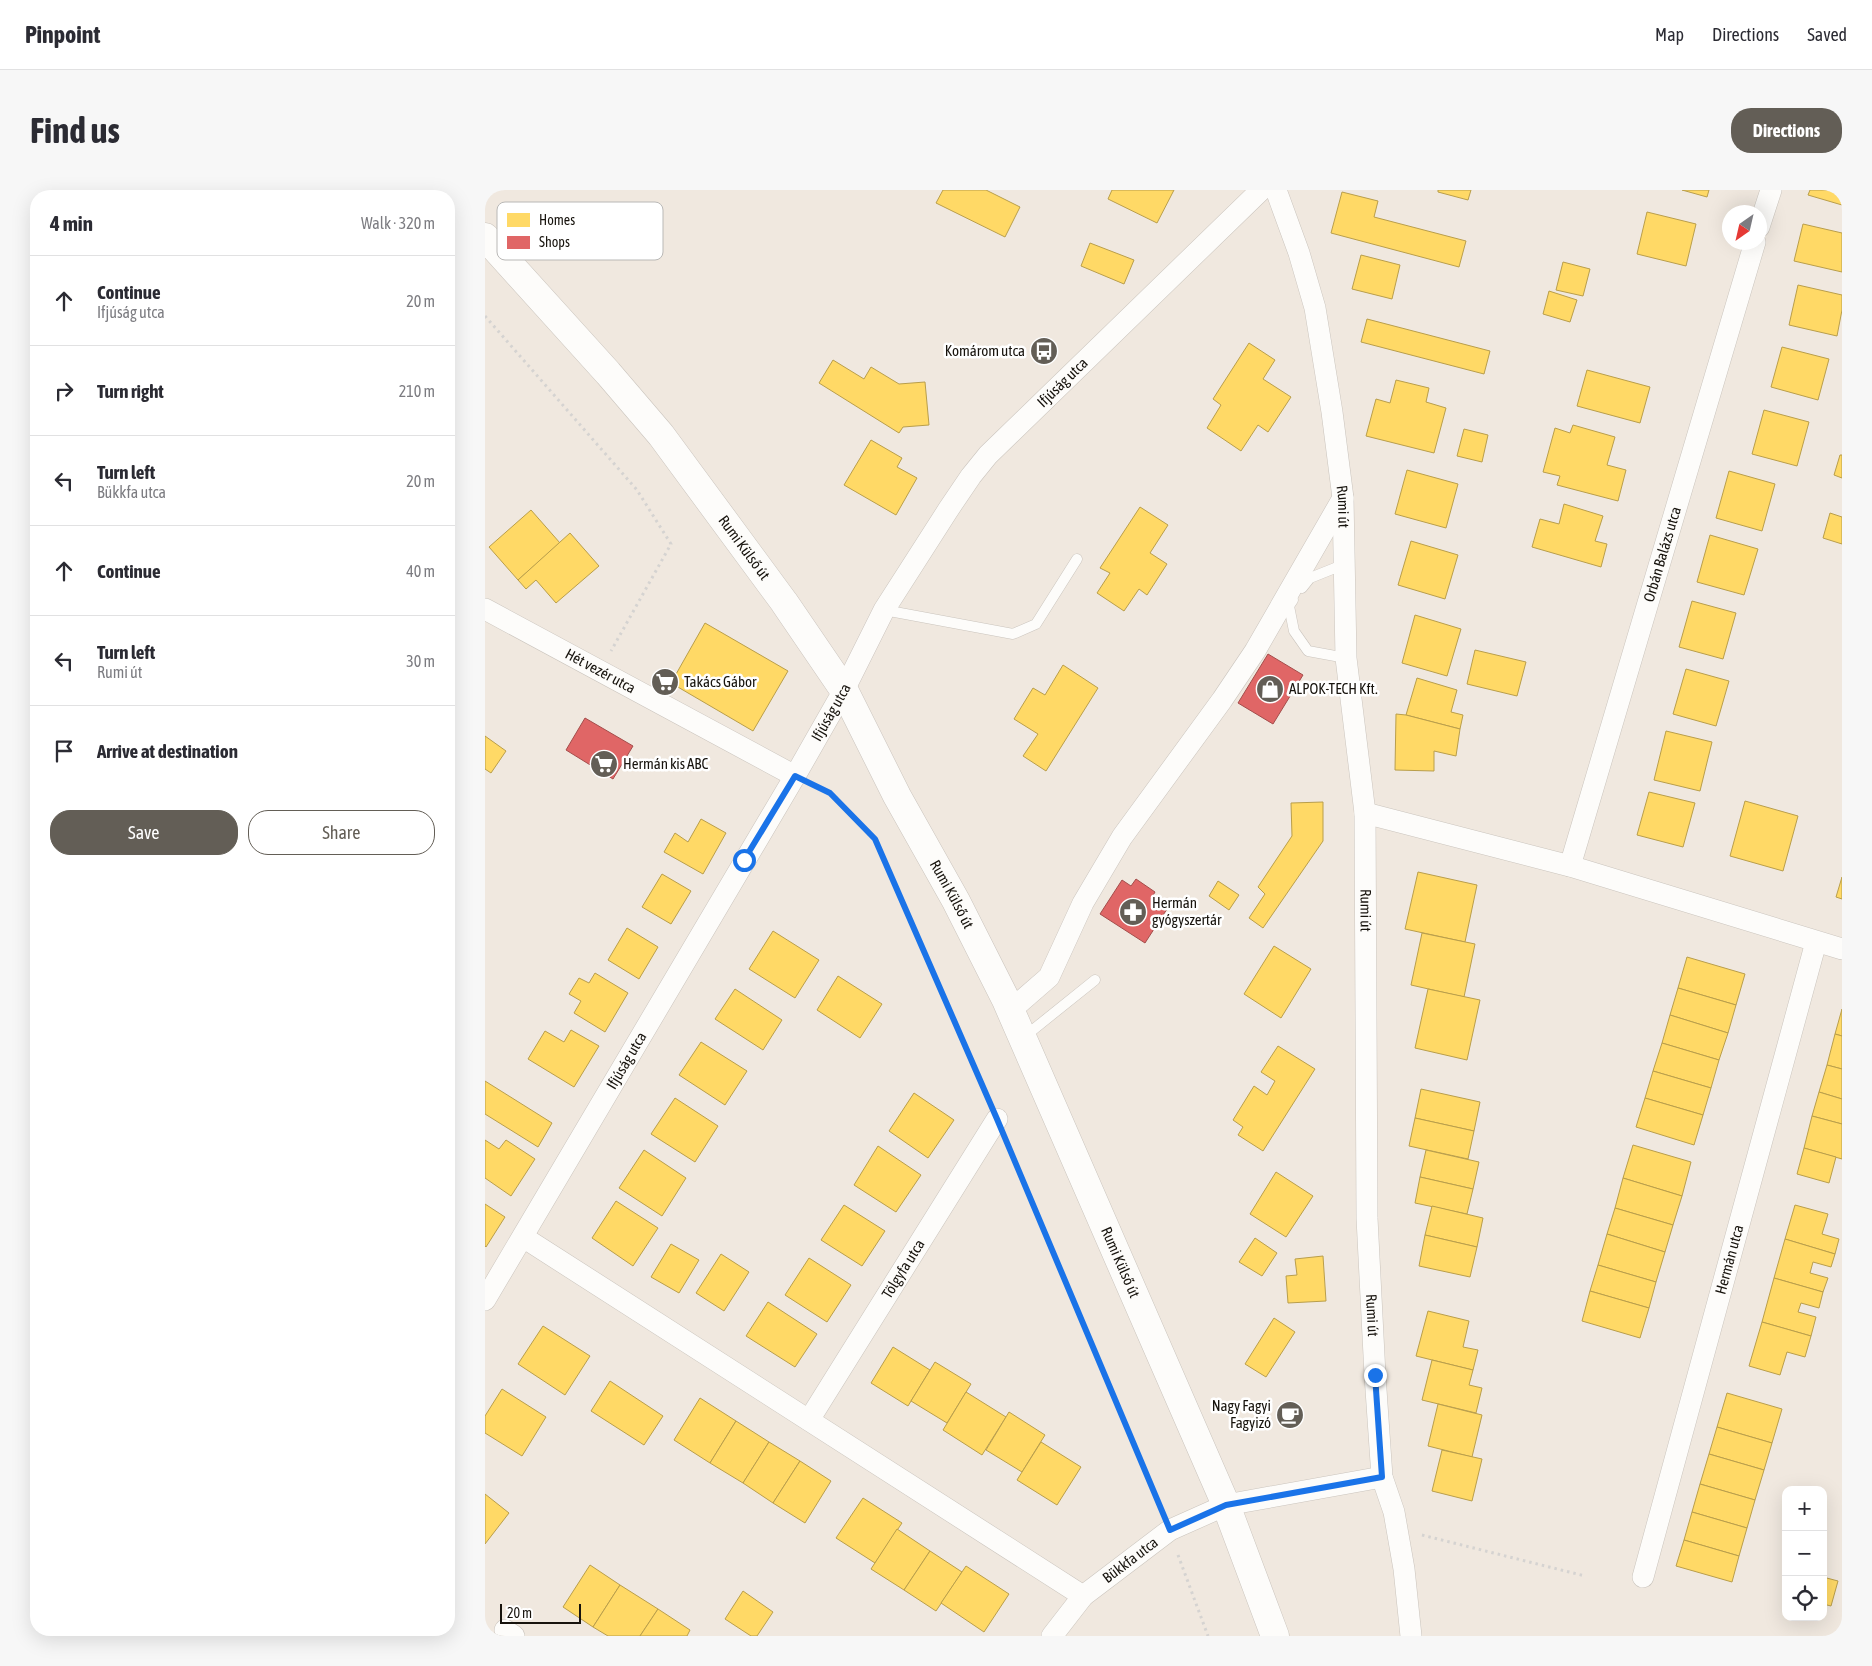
<!DOCTYPE html>
<html lang="en">
<head>
<meta charset="utf-8">
<style>
	:root { --surface:#fff; --page:#f7f7f7; --text:#2b2b33; --muted:#7c7c81; --line:#e1e1e2; --accent:#635e56 }
	body { margin:0; font-family:"Asap Condensed",sans-serif; background:var(--page); color:var(--text) }
	.controls { position:absolute; right:15px; bottom:15px; display:grid; overflow:hidden; border-radius:10px; box-shadow:0 5px 20px #0002 }
	.controls button { width:45px; height:45px; display:grid; place-items:center; padding:0; border:0; border-bottom:1px solid var(--line); background:var(--surface); color:var(--text); font:25px sans-serif }
	.compass { position:absolute; left:1237px; top:15px; width:45px; height:45px; border-radius:50%; background:var(--surface); box-shadow:0 5px 20px #0002; rotate:214deg }
	.scale { position:absolute; left:15px; bottom:12px; width:81px; box-sizing:border-box; padding-left:5px; border:2px solid #17130d; border-top:0; font-size:14px; line-height:18px; white-space:nowrap; color:#17130d; -webkit-text-stroke:4px #fff; paint-order:stroke }
	.stop { position:absolute; width:15px; height:15px; margin:-11px; border:4px solid #1a73e8; border-radius:50%; background:#fff }
	.stop.end { background:#1a73e8; border-color:#fff; box-shadow:0 1px 5px #0008 }
	.list { margin:0; padding:0; list-style:none }
	h2 { display:flex; justify-content:space-between; align-items:center; height:65px; margin:0; padding:0 20px; font-size:21px }
	h2 small { font-size:16px; font-weight:400; color:var(--muted) }
	.list li { display:grid; grid-template-columns:32px 1fr auto; gap:15px; align-items:center; box-sizing:border-box; height:90px; padding:0 20px; border-top:1px solid var(--line) }
	.list b { display:block; font-size:19px; white-space:nowrap }
	.list p { margin:0; font-size:16px; white-space:nowrap; color:var(--muted) }
	.list em { font-size:16px; font-style:normal; color:var(--muted) }
	.actions { display:flex; gap:10px; padding:15px 20px }
	.actions a { flex:1; padding:11px 0; border:1px solid var(--accent); border-radius:20px; text-align:center; font-size:18px; color:var(--accent) }
	.actions .main { background:var(--accent); color:#fff }
	.icon { flex:none; width:28px; height:28px; fill:none; stroke:currentColor; stroke-width:2; stroke-linecap:round; stroke-linejoin:round }
	.map { position:relative; flex:none; width:1357px; height:1446px; overflow:hidden; border-radius:20px }
	header { display:flex; align-items:center; gap:30px; box-sizing:border-box; height:70px; padding:0 25px; background:var(--surface); border-bottom:1px solid var(--line) }
	header strong { font-size:24px }
	nav { display:flex; gap:28px; margin-inline-start:auto; font-size:18px }
	.intro { display:flex; align-items:center; justify-content:space-between; box-sizing:border-box; height:120px; padding:0 30px }
	h1 { margin:0; font-size:35px }
	.button { padding:12px 22px; border-radius:20px; background:var(--accent); color:#fff; font-size:18px; font-weight:700 }
	main { display:flex; gap:30px; padding:0 30px }
	aside { flex:1; background:var(--surface); border-radius:20px; box-shadow:0 5px 20px #0002 }
	.map>svg:first-child { display:block }
	.homes { fill:#ffd966; stroke:#b99e4b }
	.shops { fill:#e06666; stroke:#a44d4b }
	.lines { fill:none; stroke-linecap:round; stroke-linejoin:round }
	.lane-casing { stroke:#cac4bd; stroke-width:11 }
	.street-casing { stroke:#cac4bd; stroke-width:22 }
	.secondary-casing { stroke:#cac4bd; stroke-width:29 }
	.path { stroke:#d5d3d1; stroke-width:3; stroke-dasharray:2.5 4; stroke-linecap:butt }
	.lane { stroke:#fdfcfa; stroke-width:10 }
	.street { stroke:#fdfcfa; stroke-width:21 }
	.secondary { stroke:#fdfcfa; stroke-width:28 }
	.route { stroke:#1a73e8; stroke-width:6 }
	.labels { text-anchor:middle; stroke-width:5; stroke-linejoin:round; paint-order:stroke }
	.poi-label { font-size:15px; fill:#17130d; stroke:#fff; text-anchor:start }
	.street-label { font-size:15px; fill:#17130d; stroke:#fff }
	.key { fill:#fff; stroke:#b9b8b6; stroke-width:1 }
	.key-label { font-size:14px; fill:#17130d }
</style>
</head>
<body>
<header>
<strong>Pinpoint</strong>
<nav><a>Map</a><a>Directions</a><a>Saved</a></nav>
</header>
<div class="intro"><h1>Find us</h1><a class="button">Directions</a></div>
<main>
<aside>
<h2>4 min<small>Walk · 320 m</small></h2>
<ul class="list">
<li><svg class="icon" aria-label="ahead" viewBox="0 0 24 24"><path d="M12 20V5M6 11l6-6 6 6"/></svg><div><b>Continue</b><p>Ifjúság utca</p></div><em>20 m</em></li>
<li><svg class="icon" aria-label="right" viewBox="0 0 24 24"><path d="M7 20v-9h11M14 6l5 5-5 5"/></svg><div><b>Turn right</b></div><em>210 m</em></li>
<li><svg class="icon" aria-label="left" viewBox="0 0 24 24"><path d="M17 20v-9H6M10 6l-5 5 5 5"/></svg><div><b>Turn left</b><p>Bükkfa utca</p></div><em>20 m</em></li>
<li><svg class="icon" aria-label="ahead" viewBox="0 0 24 24"><path d="M12 20V5M6 11l6-6 6 6"/></svg><div><b>Continue</b></div><em>40 m</em></li>
<li><svg class="icon" aria-label="left" viewBox="0 0 24 24"><path d="M17 20v-9H6M10 6l-5 5 5 5"/></svg><div><b>Turn left</b><p>Rumi út</p></div><em>30 m</em></li>
<li><svg class="icon" aria-label="arrive" viewBox="0 0 24 24"><path d="M6 21V4h12l-3 4 3 4H6"/></svg><div><b>Arrive at destination</b></div></li>
</ul>
<div class="actions"><a class="main">Save</a><a>Share</a></div>
</aside>
<div class="map">
<svg width="1357" height="1446" viewBox="0 0 1357 1446">
	<rect width="100%" height="100%" fill="#f0e8df"/>
	<g class="homes">
		<polygon points="458,0 501,0 535,17 520,47 451,13"/>
		<polygon points="627,0 689,0 672,33 623,9"/>
		<polygon points="953,0 986,0 983,10 953,2"/>
		<polygon points="1197,0 1224,0 1222,7"/>
		<polygon points="1325,0 1357,0 1357,15 1323,5"/>
		<polygon points="857,2 893,11 889,27 981,51 974,77 846,43"/>
		<polygon points="1162,22 1211,34 1201,76 1152,64"/>
		<polygon points="1318,34 1357,43 1357,82 1309,71"/>
		<polygon points="605,53 649,70 639,94 596,76"/>
		<polygon points="876,65 915,75 907,109 867,99"/>
		<polygon points="1078,72 1105,79 1098,106 1071,100"/>
		<polygon points="1313,95 1357,105 1357,120 1352,146 1304,135"/>
		<polygon points="1064,101 1092,110 1085,132 1058,124"/>
		<polygon points="882,129 1005,161 999,184 876,152"/>
		<polygon points="764,153 790,170 778,189 806,207 783,242 773,235 756,261 722,238 736,215 728,209"/>
		<polygon points="1297,157 1344,169 1333,210 1286,197"/>
		<polygon points="348,170 379,189 386,177 414,194 440,192 444,235 418,237 414,243 334,193"/>
		<polygon points="1102,180 1165,197 1155,233 1092,216"/>
		<polygon points="911,190 944,198 941,212 961,218 949,263 881,246 891,209 905,213"/>
		<polygon points="1279,220 1324,232 1312,276 1267,264"/>
		<polygon points="1088,235 1130,247 1122,275 1141,280 1133,311 1072,295 1075,286 1058,282 1070,238 1085,243"/>
		<polygon points="979,239 1003,245 997,272 972,266"/>
		<polygon points="386,250 417,268 412,277 432,288 411,325 359,295"/>
		<polygon points="1355,265 1357,265 1357,288 1349,285"/>
		<polygon points="922,280 973,294 961,338 910,324"/>
		<polygon points="1244,281 1290,294 1277,341 1231,328"/>
		<polygon points="1079,314 1118,326 1110,351 1122,354 1116,377 1047,357 1055,329 1074,334"/>
		<polygon points="655,317 683,335 665,363 682,374 662,405 654,399 639,421 612,403 625,383 615,378"/>
		<polygon points="46,320 75,353 33,390 4,357"/>
		<polygon points="1345,323 1357,327 1357,354 1338,348"/>
		<polygon points="85,343 114,376 71,413 51,390 41,399 33,390"/>
		<polygon points="1225,345 1273,359 1259,405 1212,392"/>
		<polygon points="926,351 973,365 960,409 913,395"/>
		<polygon points="1207,411 1251,423 1238,469 1194,457"/>
		<polygon points="930,425 976,439 962,486 917,473"/>
		<polygon points="220,433 303,481 268,541 186,493"/>
		<polygon points="990,460 1041,472 1032,506 982,494"/>
		<polygon points="578,475 613,498 561,581 538,566 553,544 529,529 548,498 560,505"/>
		<polygon points="1201,479 1244,491 1231,536 1188,524"/>
		<polygon points="932,488 972,500 966,522 978,525 975,539 921,525"/>
		<polygon points="911,524 921,525 975,539 971,566 949,561 949,581 910,580"/>
		<polygon points="1181,541 1227,552 1215,601 1169,590"/>
		<polygon points="0,546 21,561 6,583 0,579"/>
		<polygon points="1164,602 1210,613 1198,657 1152,645"/>
		<polygon points="1260,611 1313,626 1298,681 1245,666"/>
		<polygon points="838,612 838,651 778,738 764,728 780,704 773,697 807,646 806,613"/>
		<polygon points="216,629 241,643 218,684 179,662 190,643 203,652"/>
		<polygon points="933,682 992,695 980,752 920,739"/>
		<polygon points="177,684 206,701 186,734 157,717"/>
		<polygon points="1357,687 1357,709 1351,707"/>
		<polygon points="733,691 754,705 744,720 724,706"/>
		<polygon points="142,738 173,757 154,789 123,770"/>
		<polygon points="288,741 334,770 310,808 264,779"/>
		<polygon points="937,743 990,754 979,807 926,795"/>
		<polygon points="789,756 826,779 796,828 759,804"/>
		<polygon points="1202,767 1260,784 1251,815 1193,798"/>
		<polygon points="110,783 143,803 120,842 89,823 96,811 84,804 94,788 104,793"/>
		<polygon points="353,786 397,814 375,848 332,820"/>
		<polygon points="1193,798 1251,815 1243,843 1185,825"/>
		<polygon points="250,799 297,830 278,860 230,829"/>
		<polygon points="943,799 995,810 982,870 930,858"/>
		<polygon points="1357,819 1357,846 1350,844"/>
		<polygon points="1185,825 1243,843 1234,870 1177,853"/>
		<polygon points="86,840 114,856 89,897 43,869 60,841 79,852"/>
		<polygon points="1350,844 1357,846 1357,879 1342,875"/>
		<polygon points="216,852 262,881 240,915 194,885"/>
		<polygon points="1177,853 1234,870 1226,898 1168,881"/>
		<polygon points="793,856 830,879 778,961 753,945 758,937 748,930 769,896 782,905 790,891 776,882"/>
		<polygon points="1342,875 1357,879 1357,909 1334,902"/>
		<polygon points="1168,881 1226,898 1218,925 1160,908"/>
		<polygon points="0,891 67,933 53,957 0,924"/>
		<polygon points="936,899 995,912 989,941 930,928"/>
		<polygon points="1334,902 1357,909 1357,934 1327,926"/>
		<polygon points="429,903 469,930 443,968 404,941"/>
		<polygon points="190,908 233,936 210,972 166,944"/>
		<polygon points="1160,908 1218,925 1209,955 1151,937"/>
		<polygon points="1327,926 1357,934 1357,969 1319,958"/>
		<polygon points="930,928 989,941 983,969 924,956"/>
		<polygon points="0,950 14,959 21,950 50,969 26,1006 0,988"/>
		<polygon points="1148,955 1206,972 1197,1006 1138,988"/>
		<polygon points="393,956 436,985 411,1022 369,995"/>
		<polygon points="1319,958 1351,967 1344,993 1312,984"/>
		<polygon points="159,960 201,988 177,1026 134,998"/>
		<polygon points="941,960 994,972 988,999 935,987"/>
		<polygon points="791,982 828,1006 801,1047 765,1024"/>
		<polygon points="935,987 988,999 982,1024 930,1013"/>
		<polygon points="1138,988 1197,1006 1188,1035 1130,1018"/>
		<polygon points="131,1011 173,1038 148,1076 107,1048"/>
		<polygon points="0,1014 20,1027 1,1057 0,1056"/>
		<polygon points="359,1015 400,1041 377,1076 336,1050"/>
		<polygon points="1310,1015 1343,1024 1337,1044 1354,1049 1350,1064 1300,1049"/>
		<polygon points="947,1016 998,1028 992,1057 940,1045"/>
		<polygon points="1130,1018 1188,1035 1180,1062 1122,1044"/>
		<polygon points="1122,1044 1180,1062 1171,1092 1113,1075"/>
		<polygon points="940,1045 992,1057 985,1087 934,1076"/>
		<polygon points="770,1048 792,1063 777,1086 754,1072"/>
		<polygon points="1300,1049 1350,1064 1346,1077 1328,1072 1325,1083 1343,1088 1338,1102 1289,1088"/>
		<polygon points="186,1054 214,1070 194,1103 166,1087"/>
		<polygon points="236,1064 264,1082 239,1121 211,1103"/>
		<polygon points="838,1066 841,1111 803,1113 801,1086 812,1085 810,1069"/>
		<polygon points="324,1068 366,1095 342,1132 300,1105"/>
		<polygon points="1113,1075 1171,1092 1164,1118 1105,1101"/>
		<polygon points="1289,1088 1338,1102 1334,1118 1316,1113 1313,1122 1331,1127 1326,1146 1277,1132"/>
		<polygon points="1105,1101 1164,1118 1155,1148 1097,1131"/>
		<polygon points="283,1112 332,1144 310,1177 261,1146"/>
		<polygon points="943,1121 984,1131 978,1157 993,1160 988,1180 931,1166"/>
		<polygon points="789,1128 810,1142 781,1187 760,1174"/>
		<polygon points="1277,1132 1326,1146 1320,1167 1302,1162 1295,1185 1264,1176"/>
		<polygon points="58,1136 105,1166 80,1205 33,1174"/>
		<polygon points="408,1157 445,1180 423,1216 386,1193"/>
		<polygon points="947,1170 988,1180 984,1195 997,1198 991,1223 937,1210"/>
		<polygon points="450,1172 486,1194 462,1233 426,1211"/>
		<polygon points="125,1191 178,1226 159,1255 106,1221"/>
		<polygon points="17,1199 61,1227 37,1266 0,1243 0,1226"/>
		<polygon points="481,1202 521,1227 497,1265 458,1240"/>
		<polygon points="1242,1203 1297,1219 1287,1253 1232,1237"/>
		<polygon points="215,1208 251,1231 225,1273 189,1250"/>
		<polygon points="953,1214 997,1225 987,1267 943,1256"/>
		<polygon points="524,1222 560,1245 537,1282 501,1260"/>
		<polygon points="251,1231 284,1252 258,1293 225,1273"/>
		<polygon points="1232,1237 1287,1253 1279,1280 1224,1264"/>
		<polygon points="284,1252 315,1271 288,1313 258,1293"/>
		<polygon points="556,1252 596,1277 572,1315 532,1290"/>
		<polygon points="957,1260 997,1269 987,1311 947,1301"/>
		<polygon points="1224,1264 1279,1280 1270,1310 1215,1294"/>
		<polygon points="315,1271 346,1291 320,1333 288,1313"/>
		<polygon points="1215,1294 1270,1310 1262,1338 1207,1322"/>
		<polygon points="0,1304 24,1323 0,1354"/>
		<polygon points="378,1308 417,1333 390,1373 351,1348"/>
		<polygon points="1207,1322 1262,1338 1254,1366 1199,1350"/>
		<polygon points="412,1339 445,1361 419,1400 386,1379"/>
		<polygon points="1199,1350 1254,1366 1247,1392 1191,1376"/>
		<polygon points="445,1361 477,1382 451,1421 419,1400"/>
		<polygon points="105,1375 135,1395 108,1437 78,1417"/>
		<polygon points="481,1376 524,1404 499,1442 456,1413"/>
		<polygon points="1338,1387 1353,1391 1346,1416 1338,1414"/>
		<polygon points="135,1395 173,1419 155,1446 123,1446 108,1437"/>
		<polygon points="258,1401 288,1422 272,1446 266,1446 240,1429"/>
		<polygon points="173,1419 205,1440 202,1446 155,1446"/>
	</g>
	<g class="shops">
		<polygon points="783,464 818,485 788,534 753,513"/>
		<polygon points="100,528 148,556 128,589 81,560"/>
		<polygon points="651,689 670,702 666,709 682,719 660,753 615,724 637,690 646,696"/>
	</g>
	<g class="lines">
		<g class="lane-casing">
			<g id="lane">
				<polyline points="817,398 825,388 860,374"/>
				<polyline points="808,410 804,416 809,441 823,461 861,468"/>
				<polyline points="399,420 528,444 551,434 592,369"/>
				<polyline points="539,847 610,790"/>
			</g>
		</g>
		<g class="street-casing">
			<g id="street">
				<path id="s1" d="M791,0L814,63L830,118L847,222L858,308L861,468L880,623L882,1028L890,1185L897,1287L909,1322L919,1379L926,1446"/>
				<polyline points="1274,37 1286,0"/>
				<path id="s2" d="M0,419L310,586"/>
				<polyline points="880,623 1085,676 1357,759"/>
				<path id="s3" d="M1085,676L1270,52"/>
				<polyline points="526,820 564,787 598,713 637,647 737,510 770,461 858,308"/>
				<polyline points="38,1047 598,1406"/>
				<path id="s4" d="M0,1110L310,586L359,500L399,420L463,320L486,286L503,265L776,0"/>
				<path id="s5" d="M324,1230L512,929"/>
				<path id="s6" d="M1158,1387L1331,752"/>
				<polyline points="20,1440 29,1446"/>
				<path id="s7" d="M567,1446L598,1406L685,1340L741,1315L897,1287"/>
			</g>
		</g>
		<g class="secondary-casing">
			<g id="secondary">
				<path id="s8" d="M0,47L123,183L176,245L299,412L359,500L412,606L471,711L521,810L741,1315L790,1446"/>
			</g>
		</g>
		<g class="path">
			<polyline points="0,126 152,300 186,354 126,461"/>
			<polyline points="331,596 345,603 390,649 503,909"/>
			<polyline points="523,956 676,1319"/>
			<polyline points="937,1345 1100,1386"/>
			<polyline points="693,1365 723,1446"/>
		</g>
		<use href="#lane" class="lane"/>
		<use href="#street" class="street"/>
		<use href="#secondary" class="secondary"/>
	</g>
	<g class="lines">
		<polyline class="route" points="259,670 310,586 345,603 390,649 512,929 685,1340 741,1315 897,1287 890,1185"/>
	</g>
	<defs>
		<g id="bus-disc" transform="scale(1.4375)"><circle r="9.5" fill="#635e56" stroke="#fff"/><path d="M-5-6H5V4H4V6H2V4H-2V6H-4V4H-5ZM-3.5-4V0h7V-4ZM-3.5 1.2v1.5H-2V1.2ZM2 1.2v1.5H3.5V1.2Z" fill="#fff"/></g>
		<g id="supermarket-disc" transform="scale(1.4375)"><circle r="9.5" fill="#635e56" stroke="#fff"/><path d="M-6-5.5h2.5l.6 2H6L4.5 2H-2.5L-4.4-4H-6ZM-1.5 3.2a1.3 1.3 0 1 0 .1 0ZM3 3.2a1.3 1.3 0 1 0 .1 0Z" fill="#fff"/></g>
		<g id="shop-disc" transform="scale(1.4375)"><circle r="9.5" fill="#635e56" stroke="#fff"/><path d="M-5-2.5h2.3a2.7 3.5 0 0 1 5.4 0H5L5.5 6h-11ZM-1.5-2.5h3a1.5 2.3 0 0 0-3 0Z" fill="#fff"/></g>
		<g id="pharmacy-disc" transform="scale(1.4375)"><circle r="9.5" fill="#635e56" stroke="#fff"/><path d="M-2-6h4v4h4v4h-4v4h-4v-4h-4v-4h4Z" fill="#fff"/></g>
		<g id="cafe-disc" transform="scale(1.4375)"><circle r="9.5" fill="#635e56" stroke="#fff"/><path d="M-5.5-4.5H6V0H3Q3 3.5 0 3.5H-2.5Q-5.5 3.5-5.5 0ZM3-3.2v2h1.7v-2ZM-6 4.5H4V6H-6Z" fill="#fff"/></g>
	</defs>
	<g fill-rule="evenodd">
		<use href="#bus-disc" x="559" y="161"/>
		<use href="#supermarket-disc" x="180" y="492"/>
		<use href="#shop-disc" x="785" y="499"/>
		<use href="#supermarket-disc" x="119" y="574"/>
		<use href="#pharmacy-disc" x="648" y="722"/>
		<use href="#cafe-disc" x="805" y="1225"/>
	</g>
	<g class="labels">
		<g class="poi-label">
			<text x="540" y="166" text-anchor="end">Komárom utca</text>
			<text x="199" y="497">Takács Gábor</text>
			<text x="804" y="504">ALPOK-TECH Kft.</text>
			<text x="138" y="579">Hermán kis ABC</text>
			<text x="667" y="718">Hermán<tspan x="667" dy="17">gyógyszertár</tspan></text>
			<text x="786" y="1221" text-anchor="end">Nagy Fagyi<tspan x="786" dy="17">Fagyizó</tspan></text>
		</g>
		<g class="street-label">
			<text dy="5" stroke="none"><textPath href="#s4" startOffset="1088">Ifjúság utca</textPath></text>
			<text dy="5" stroke="none"><textPath href="#s1" startOffset="325">Rumi út</textPath></text>
			<text dy="5" stroke="none"><textPath href="#s8" startOffset="405">Rumi Külső út</textPath></text>
			<text dy="5" stroke="none"><textPath href="#s3" startOffset="325">Orbán Balázs utca</textPath></text>
			<text dy="5" stroke="none"><textPath href="#s2" startOffset="131">Hét vezér utca</textPath></text>
			<text dy="5" stroke="none"><textPath href="#s4" startOffset="682">Ifjúság utca</textPath></text>
			<text dy="5" stroke="none"><textPath href="#s8" startOffset="810">Rumi Külső út</textPath></text>
			<text dy="5" stroke="none"><textPath href="#s1" startOffset="730">Rumi út</textPath></text>
			<text dy="5" stroke="none"><textPath href="#s4" startOffset="278">Ifjúság utca</textPath></text>
			<text dy="5" stroke="none"><textPath href="#s6" startOffset="329">Hermán utca</textPath></text>
			<text dy="5" stroke="none"><textPath href="#s8" startOffset="1215">Rumi Külső út</textPath></text>
			<text dy="5" stroke="none"><textPath href="#s5" startOffset="178">Tölgyfa utca</textPath></text>
			<text dy="5" stroke="none"><textPath href="#s1" startOffset="1135">Rumi út</textPath></text>
			<text dy="5" stroke="none"><textPath href="#s7" startOffset="110">Bükkfa utca</textPath></text>
		</g>
	</g>
	<rect x="12" y="12" width="166" height="58" rx="8" class="key"/>
	<rect x="22" y="23" width="23" height="14" fill="#ffd966"/>
	<rect x="22" y="46" width="23" height="13" fill="#e06666"/>
	<g class="key-label">
		<text x="54" y="35">Homes</text>
		<text x="54" y="57">Shops</text>
	</g>
</svg>
<div class="controls">
<button>+</button>
<button>−</button>
<button><svg class="icon" aria-label="locate" viewBox="0 0 24 24"><circle cx="12" cy="12" r="6"/><path d="M12 2v4M12 18v4M2 12h4M18 12h4"/></svg></button>
</div>
<svg class="compass" viewBox="-18 -18 36 36"><path d="M0-13l5 13h-10z" fill="#e53935"/><path d="M0 13l5-13h-10z" fill="#7c7c81"/></svg>
<div class="scale">20 m</div>
<div class="stop" style="left:259px;top:670px"></div>
<div class="stop end" style="left:890px;top:1185px"></div>
</div>
</main>
</body>
</html>
